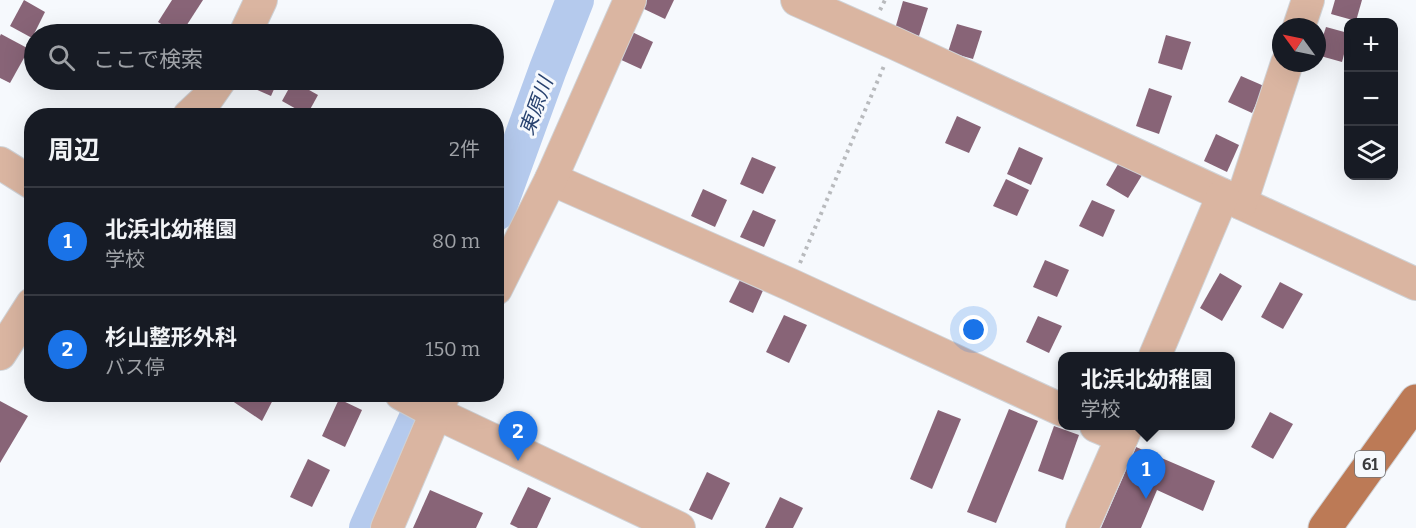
<!DOCTYPE html>
<html lang="ja">
<head>
<meta charset="utf-8">
<style>
	:root { --surface:#171b24; --page:#20242c; --text:#f1f3f6; --muted:#9ea1a6; --line:#363941; --accent:#1a73e8 }
	body { margin:0; font-family:Bitter,"Noto Sans JP",serif; background:var(--page); color:var(--text) }
	.controls { position:absolute; right:18px; top:18px; display:grid; overflow:hidden; border-radius:12px; box-shadow:0 6px 24px #0002 }
	.controls button { width:54px; height:54px; display:grid; place-items:center; padding:0; border:0; border-bottom:2px solid var(--line); background:var(--surface); color:var(--text); font:30px sans-serif }
	.compass { position:absolute; left:1272px; top:18px; width:54px; height:54px; border-radius:50%; background:var(--surface); box-shadow:0 6px 24px #0002; rotate:303deg }
	.you { position:absolute; left:974px; top:330px; width:21px; height:21px; margin:-15px; border:4px solid #fff; border-radius:50%; background:#1a73e8; box-shadow:0 0 0 9px #1a73e833 }
	.badge { display:grid; place-items:center; width:39px; height:39px; border-radius:50%; background:var(--accent); color:#fff; font-size:20px; font-weight:700 }
	.pin { position:absolute; translate:-50% -50px; filter:drop-shadow(0 2px 3px #0008) }
	.pin::after { content:''; position:absolute; top:32px; width:21px; height:18px; background:inherit; clip-path:polygon(0 0,100% 0,50% 100%) }
	.popup { position:absolute; left:1058px; top:352px; width:177px; height:78px; box-sizing:border-box; display:grid; place-content:center; border-radius:12px; background:var(--surface); filter:drop-shadow(0 2px 4px #0005); font-size:20px; white-space:nowrap; color:var(--muted) }
	.popup b { font-size:22px; color:var(--text) }
	.popup::after { content:''; position:absolute; left:50%; top:100%; margin-left:-12px; border:12px solid transparent; border-top-color:var(--surface) }
	.list { margin:0; padding:0; list-style:none }
	h2 { display:flex; justify-content:space-between; align-items:center; height:78px; margin:0; padding:0 24px; font-size:26px }
	h2 small { font-size:20px; font-weight:400; color:var(--muted) }
	.list li { display:grid; grid-template-columns:39px 1fr auto; gap:18px; align-items:center; box-sizing:border-box; height:108px; padding:0 24px; border-top:2px solid var(--line) }
	.list b { display:block; font-size:22px; white-space:nowrap }
	.list p { margin:0; font-size:20px; white-space:nowrap; color:var(--muted) }
	.list em { font-size:20px; font-style:normal; color:var(--muted) }
	.icon { flex:none; width:33px; height:33px; fill:none; stroke:currentColor; stroke-width:2; stroke-linecap:round; stroke-linejoin:round }
	.map { position:relative; flex:none; width:1416px; height:528px; overflow:hidden }
	.search { position:absolute; background:var(--surface); box-shadow:0 6px 24px #0002; left:24px; top:24px; width:480px; height:66px; display:flex; align-items:center; gap:15px; box-sizing:border-box; padding:0 21px; border-radius:33px; color:var(--muted); font-size:22px }
	.panel { position:absolute; background:var(--surface); box-shadow:0 6px 24px #0002; left:24px; top:108px; width:480px; height:294px; border-radius:24px }
	.map>svg:first-child { display:block }
	.lines { fill:none; stroke-linecap:round; stroke-linejoin:round }
	.river { stroke:#b5caed; stroke-width:38 }
	.building { fill:#886477 }
	.minor-casing { stroke:#d0d3d7; stroke-width:34 }
	.major-casing { stroke:#d0d3d7; stroke-width:35 }
	.path { stroke:#b8babd; stroke-width:4; stroke-dasharray:3 4.5; stroke-linecap:butt }
	.minor { stroke:#dab5a1; stroke-width:32 }
	.major { stroke:#bc7a56; stroke-width:33 }
	.labels { text-anchor:middle; stroke-width:6; stroke-linejoin:round; paint-order:stroke }
	.shield { fill:#f6f9fd; stroke:#727477; stroke-width:1.5 }
	.shield-label { font-size:16px; font-weight:bold; fill:#3a3b3d }
	.water-label { font-size:20px; font-style:italic; fill:#28426f; stroke:#f6f9fd }
</style>
</head>
<body>
<div class="map">
<svg width="1416" height="528" viewBox="0 0 1416 528">
	<rect width="100%" height="100%" fill="#f6f9fd"/>
	<g class="lines">
		<g class="river">
			<polyline points="496,212 548,69 575,0"/>
			<polyline points="368,528 417,420"/>
		</g>
	</g>
	<g class="building">
		<polygon points="24,0 45,12 32,38 10,26"/>
		<polygon points="172,0 203,0 181,34 177,34 158,22"/>
		<polygon points="646,0 674,0 665,19 642,8"/>
		<polygon points="1335,0 1362,0 1356,21 1331,14"/>
		<polygon points="903,1 928,8 919,36 895,29"/>
		<polygon points="95,24 115,34 89,34"/>
		<polygon points="304,24 333,34 300,34"/>
		<polygon points="957,24 982,31 973,59 948,52"/>
		<polygon points="1326,27 1348,33 1348,39 1342,62 1317,55"/>
		<polygon points="630,31 653,42 641,69 617,58"/>
		<polygon points="1,34 29,49 10,83 0,78 0,36"/>
		<polygon points="1166,35 1191,42 1182,70 1158,63"/>
		<polygon points="1241,76 1264,86 1252,113 1228,102"/>
		<polygon points="248,80 278,80 271,96 246,85"/>
		<polygon points="293,81 318,95 307,115 282,101"/>
		<polygon points="1149,88 1172,96 1159,134 1136,126"/>
		<polygon points="957,116 981,127 969,153 945,143"/>
		<polygon points="1216,134 1239,145 1227,172 1204,161"/>
		<polygon points="1019,147 1043,158 1031,185 1007,174"/>
		<polygon points="752,157 776,167 763,194 740,184"/>
		<polygon points="1121,159 1144,172 1128,198 1106,185"/>
		<polygon points="1006,179 1029,190 1017,216 993,206"/>
		<polygon points="703,189 727,200 715,227 691,216"/>
		<polygon points="1092,200 1115,210 1103,237 1079,226"/>
		<polygon points="753,210 776,220 764,247 740,237"/>
		<polygon points="1045,260 1069,270 1057,297 1033,287"/>
		<polygon points="1220,273 1242,286 1222,321 1200,308"/>
		<polygon points="742,276 765,286 753,313 729,302"/>
		<polygon points="1280,282 1303,294 1283,329 1261,317"/>
		<polygon points="784,315 807,325 789,363 766,352"/>
		<polygon points="1038,316 1062,326 1049,353 1026,342"/>
		<polygon points="222,394 276,394 262,421"/>
		<polygon points="339,399 362,410 345,447 322,436"/>
		<polygon points="0,401 28,416 0,463"/>
		<polygon points="1009,409 1038,421 996,523 967,512"/>
		<polygon points="938,410 961,419 932,489 910,479"/>
		<polygon points="1270,412 1293,424 1273,459 1251,447"/>
		<polygon points="1054,426 1079,435 1063,480 1038,471"/>
		<polygon points="1136,447 1215,481 1203,511 1157,490 1141,528 1101,528"/>
		<polygon points="308,459 330,470 312,507 290,497"/>
		<polygon points="707,472 730,483 712,520 689,510"/>
		<polygon points="528,487 551,498 537,528 518,528 510,524"/>
		<polygon points="430,490 483,513 476,528 413,528"/>
		<polygon points="780,497 803,508 793,528 765,528"/>
	</g>
	<g class="lines">
		<g class="minor-casing">
			<g id="minor">
				<polyline points="797,0 894,43 1416,284"/>
				<polyline points="1299,27 1308,0"/>
				<polyline points="245,34 261,0"/>
				<polyline points="189,116 206,100 220,80"/>
				<polyline points="0,163 32,183"/>
				<polyline points="551,179 791,285 1062,410"/>
				<polyline points="1241,203 1287,63"/>
				<polyline points="496,289 551,179 630,0"/>
				<polyline points="0,354 32,304"/>
				<polyline points="1155,356 1223,195"/>
				<polyline points="401,394 436,413 679,528"/>
				<polyline points="1096,426 1122,437"/>
				<polyline points="387,528 444,394"/>
				<polyline points="1082,528 1127,426"/>
			</g>
		</g>
		<g class="major-casing">
			<polyline id="major" points="1325,528 1416,401"/>
		</g>
		<g class="path">
			<polyline points="880,10 885,0"/>
			<polyline points="800,263 884,66"/>
		</g>
		<use href="#minor" class="minor"/>
		<use href="#major" class="major"/>
	</g>
	<g class="labels">
		<rect class="shield" x="1355" y="451" width="30" height="26" rx="4.5"/>
		<g class="shield-label">
			<text x="1370" y="470">61</text>
		</g>
		<g class="water-label">
			<text transform="translate(536 106) rotate(-70)" y="7">東原川</text>
		</g>
	</g>
</svg>
<div class="controls">
<button>+</button>
<button>−</button>
<button><svg class="icon" aria-label="layers" viewBox="0 0 24 24"><path d="M12 4l9 5-9 5-9-5zM3 14l9 5 9-5"/></svg></button>
</div>
<svg class="compass" viewBox="-18 -18 36 36"><path d="M0-13l5 13h-10z" fill="#e53935"/><path d="M0 13l5-13h-10z" fill="#9ea1a6"/></svg>
<div class="you"></div>
<div class="pin badge" style="left:1146px;top:499px">1</div>
<div class="popup"><b>北浜北幼稚園</b>学校</div>
<div class="pin badge" style="left:518px;top:461px">2</div>
<div class="search"><svg class="icon" aria-label="search" viewBox="0 0 24 24"><circle cx="10" cy="10" r="6"/><path d="M15 15l6 6"/></svg>ここで検索</div>
<section class="panel">
<h2>周辺<small>2件</small></h2>
<ul class="list">
<li><span class="badge">1</span><div><b>北浜北幼稚園</b><p>学校</p></div><em>80 m</em></li>
<li><span class="badge">2</span><div><b>杉山整形外科</b><p>バス停</p></div><em>150 m</em></li>
</ul>
</section>
</div>
</body>
</html>
